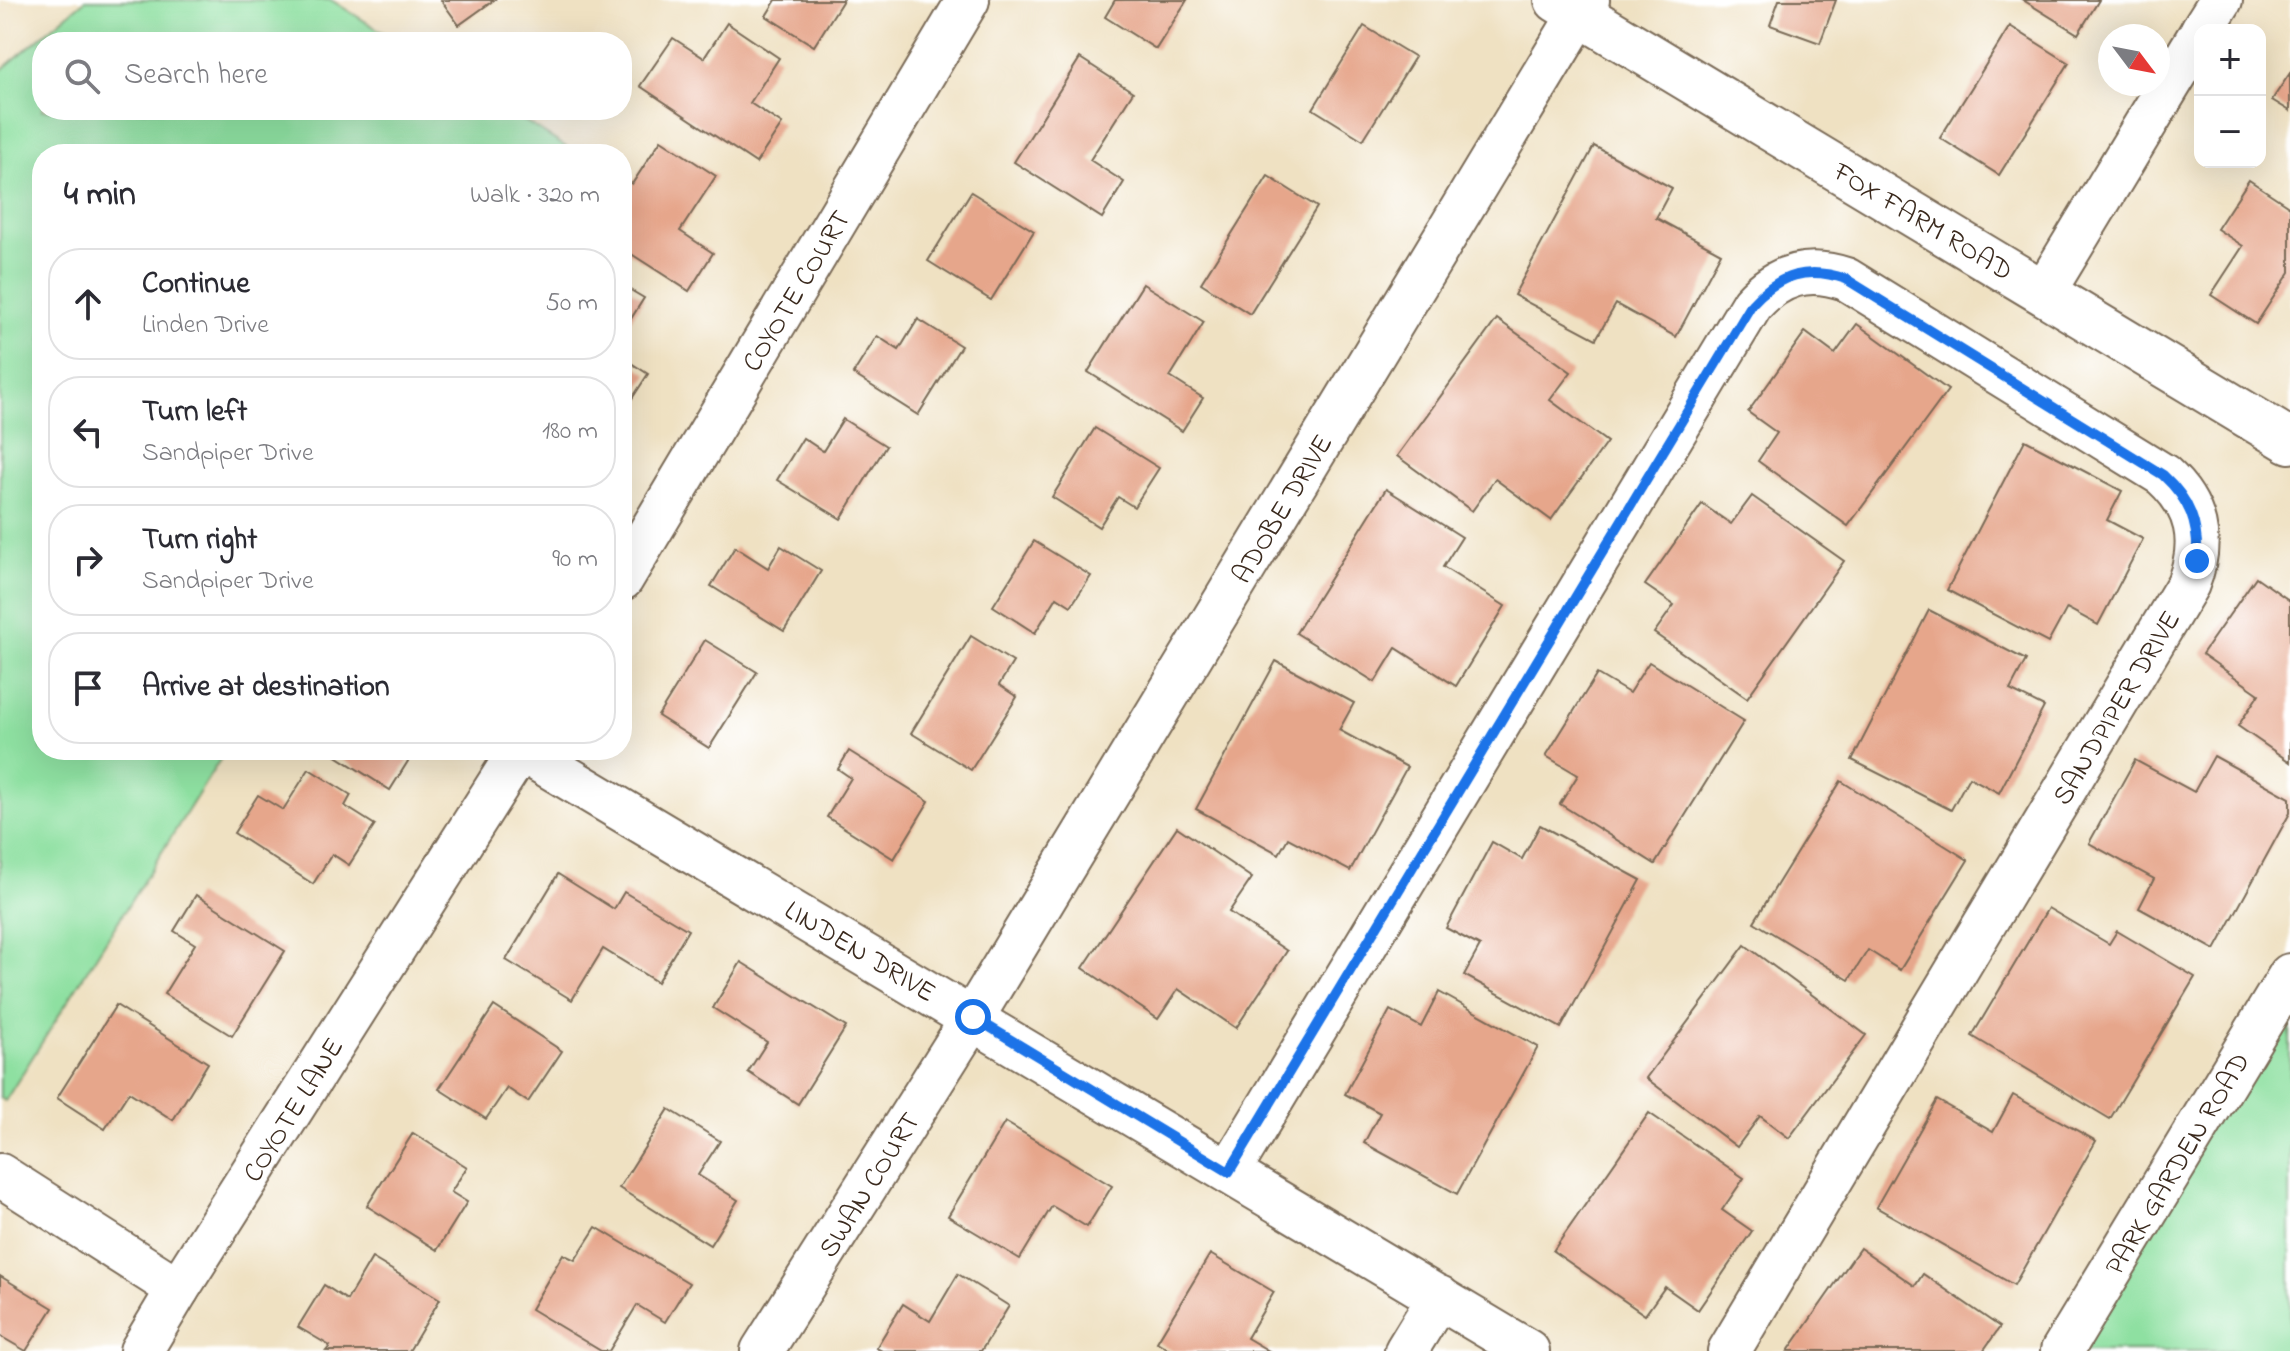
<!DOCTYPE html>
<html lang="en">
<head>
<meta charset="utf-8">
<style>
	:root { --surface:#fff; --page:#f7f7f7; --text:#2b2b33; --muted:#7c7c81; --line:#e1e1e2 }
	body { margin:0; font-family:"Indie Flower",sans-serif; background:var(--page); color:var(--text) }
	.controls { position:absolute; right:24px; top:24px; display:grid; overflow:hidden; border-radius:16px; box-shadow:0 8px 32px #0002 }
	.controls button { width:72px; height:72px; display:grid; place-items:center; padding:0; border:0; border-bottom:2px solid var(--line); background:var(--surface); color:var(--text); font:40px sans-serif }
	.compass { position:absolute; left:2098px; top:24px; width:72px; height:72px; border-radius:50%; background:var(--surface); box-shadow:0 8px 32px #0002; rotate:122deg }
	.stop { position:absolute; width:24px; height:24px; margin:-18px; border:6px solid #1a73e8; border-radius:50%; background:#fff }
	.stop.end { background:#1a73e8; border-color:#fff; box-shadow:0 2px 8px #0008 }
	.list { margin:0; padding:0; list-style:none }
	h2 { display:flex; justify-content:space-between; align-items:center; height:104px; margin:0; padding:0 32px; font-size:34px }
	h2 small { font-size:26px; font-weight:400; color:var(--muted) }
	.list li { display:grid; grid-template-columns:52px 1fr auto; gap:24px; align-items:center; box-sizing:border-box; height:112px; margin:0 16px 16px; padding:0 16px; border:2px solid var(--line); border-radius:32px }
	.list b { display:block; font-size:30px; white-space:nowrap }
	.list p { margin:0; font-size:26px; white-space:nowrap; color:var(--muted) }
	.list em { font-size:26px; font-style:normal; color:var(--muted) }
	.icon { flex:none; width:44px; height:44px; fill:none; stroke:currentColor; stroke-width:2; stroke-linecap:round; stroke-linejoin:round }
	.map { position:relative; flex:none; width:2290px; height:1351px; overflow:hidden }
	.search { position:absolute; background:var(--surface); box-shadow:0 8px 32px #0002; left:32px; top:32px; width:600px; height:88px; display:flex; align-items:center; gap:20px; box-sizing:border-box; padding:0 28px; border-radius:32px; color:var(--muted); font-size:30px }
	.panel { position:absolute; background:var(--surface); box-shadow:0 8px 32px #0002; left:32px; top:144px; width:600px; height:616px; border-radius:32px }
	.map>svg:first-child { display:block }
	.green { fill:#8ee0a1; stroke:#648560; stroke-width:2 }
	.building { fill:#e6a68b }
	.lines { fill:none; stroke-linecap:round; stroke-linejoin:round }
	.minor-casing { stroke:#7a6a57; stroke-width:46 }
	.tertiary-casing { stroke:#7a6a57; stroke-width:48 }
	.minor { stroke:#fff; stroke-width:42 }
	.tertiary { stroke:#fff; stroke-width:44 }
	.route { stroke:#1a73e8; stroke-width:10 }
	.labels { text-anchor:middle; stroke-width:6; stroke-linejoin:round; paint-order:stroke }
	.street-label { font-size:28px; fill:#3b2a1e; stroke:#fff }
</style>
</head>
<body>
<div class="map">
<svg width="2290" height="1351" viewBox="0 0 2290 1351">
	<rect width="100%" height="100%" fill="#fff"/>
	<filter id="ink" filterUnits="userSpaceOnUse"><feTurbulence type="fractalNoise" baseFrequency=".0125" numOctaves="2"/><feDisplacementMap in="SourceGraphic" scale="16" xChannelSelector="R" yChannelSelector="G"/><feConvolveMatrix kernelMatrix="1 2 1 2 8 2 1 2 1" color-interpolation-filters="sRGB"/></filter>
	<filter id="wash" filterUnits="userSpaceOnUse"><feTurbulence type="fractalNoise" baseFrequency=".006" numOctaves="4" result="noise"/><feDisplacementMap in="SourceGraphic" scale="32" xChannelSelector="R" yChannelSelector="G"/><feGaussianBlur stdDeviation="1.8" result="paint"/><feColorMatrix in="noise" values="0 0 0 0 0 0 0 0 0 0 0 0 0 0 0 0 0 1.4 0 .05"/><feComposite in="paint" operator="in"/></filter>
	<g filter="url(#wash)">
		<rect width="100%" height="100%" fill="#efe1c2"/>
		<g class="green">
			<polygon points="85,0 331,0 398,42 42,42 42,110 507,110 577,154 42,154 42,750 226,750 5,1101 0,1098 0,71"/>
			<polygon points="2290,975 2290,1351 2062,1351"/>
		</g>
		<g id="blocks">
			<g class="building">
				<polygon points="441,0 494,0 459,25"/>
				<polygon points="776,0 843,0 814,46 766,16"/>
				<polygon points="1115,0 1187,0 1156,49 1105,17"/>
				<polygon points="1779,0 1836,0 1820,43 1770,25"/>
				<polygon points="2023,0 2099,0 2078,34"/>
				<polygon points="727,23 779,58 750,103 782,124 756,163 640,86 673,38 704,58"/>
				<polygon points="1364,26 1415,57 1363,140 1313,109"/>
				<polygon points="2010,26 2069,63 1999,175 1940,138"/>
				<polygon points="1080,58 1133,92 1090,160 1124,182 1102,218 1014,162"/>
				<polygon points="2290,73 2290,111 2272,100"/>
				<polygon points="661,140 716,176 680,231 713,253 689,291 622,248 622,177 632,184"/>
				<polygon points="1594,146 1672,188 1656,218 1721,253 1676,337 1616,304 1596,339 1514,295"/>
				<polygon points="1268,176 1317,207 1250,314 1201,283"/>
				<polygon points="2249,180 2290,207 2290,272 2256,324 2211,295 2243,246 2217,229"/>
				<polygon points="971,192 1034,231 991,300 928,261"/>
				<polygon points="1143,284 1204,322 1170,377 1203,398 1182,431 1088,372"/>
				<polygon points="622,285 644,298 622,333"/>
				<polygon points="918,319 961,346 918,415 853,374 877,336 899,350"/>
				<polygon points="1497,319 1571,372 1550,400 1607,442 1551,520 1495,479 1472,511 1397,456"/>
				<polygon points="1857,324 1948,390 1848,526 1758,461 1777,433 1748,412 1805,332 1835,354"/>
				<polygon points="622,357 648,374 622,414"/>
				<polygon points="843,419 886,446 841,519 777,480 803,438 823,451"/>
				<polygon points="1095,428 1159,468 1134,507 1118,497 1099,527 1052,497"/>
				<polygon points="2025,440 2122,491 2107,520 2143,539 2098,625 2067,608 2048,643 1947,590"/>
				<polygon points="1386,489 1462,537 1443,567 1505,606 1456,686 1396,648 1375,682 1296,633"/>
				<polygon points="1752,496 1844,561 1747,698 1654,633 1674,605 1645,585 1702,504 1731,524"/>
				<polygon points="1034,541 1091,576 1071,606 1057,597 1035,633 993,606"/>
				<polygon points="781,546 821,571 784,631 711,586 735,547 768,568"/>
				<polygon points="2256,577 2290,601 2290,762 2238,726 2259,694 2202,654"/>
				<polygon points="1929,610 2026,660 2010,690 2044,707 1999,793 1969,777 1951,810 1852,760"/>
				<polygon points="971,636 1013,662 999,685 1017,697 971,770 911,733"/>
				<polygon points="705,640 757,672 709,748 658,716"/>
				<polygon points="1276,661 1354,703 1339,730 1407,767 1350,871 1288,838 1279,854 1196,809"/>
				<polygon points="1649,662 1744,721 1655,864 1560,804 1578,775 1546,756 1597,674 1629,693"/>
				<polygon points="327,750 415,750 390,790"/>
				<polygon points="849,751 929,801 894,859 827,817 851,778 838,769"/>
				<polygon points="2214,756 2290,798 2290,813 2215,950 2139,908 2154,879 2089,843 2135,760 2194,792"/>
				<polygon points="309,769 351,795 345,806 375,825 349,865 332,854 313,884 234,833 258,795 283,810"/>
				<polygon points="1841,781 1968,860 1900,970 1868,950 1849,980 1754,922"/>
				<polygon points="1540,825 1641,880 1561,1028 1464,975 1480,946 1446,928 1492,842 1522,859"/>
				<polygon points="1177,827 1252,878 1229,912 1287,951 1236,1028 1178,989 1158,1019 1083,968"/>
				<polygon points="558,874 614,909 624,892 688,930 657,982 603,949 572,1000 506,960"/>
				<polygon points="196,895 285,951 232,1036 164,994 195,944 174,931"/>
				<polygon points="2048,908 2109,944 2117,931 2195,977 2110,1119 1972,1036"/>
				<polygon points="1745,945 1866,1035 1789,1138 1760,1116 1737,1147 1646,1078"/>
				<polygon points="741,962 846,1027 798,1104 748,1072 767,1042 713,1008"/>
				<polygon points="1439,992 1538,1047 1457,1194 1364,1143 1380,1113 1345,1094 1390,1010 1421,1027"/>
				<polygon points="116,1005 208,1063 173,1120 129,1092 105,1129 57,1098"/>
				<polygon points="494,1006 562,1051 528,1102 507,1088 486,1119 439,1089"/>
				<polygon points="2013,1095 2096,1141 2014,1285 1876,1207 1937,1100 1993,1132"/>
				<polygon points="669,1109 720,1141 698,1175 738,1200 710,1245 619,1188"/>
				<polygon points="1649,1113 1744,1178 1722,1210 1752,1231 1698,1310 1665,1287 1645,1315 1553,1251"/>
				<polygon points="1005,1122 1112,1186 1087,1227 1052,1206 1020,1259 948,1216"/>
				<polygon points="413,1133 467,1167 451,1192 467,1202 437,1250 367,1206"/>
				<polygon points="596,1227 689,1283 665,1322 637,1305 609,1351 601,1351 531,1309 563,1254 575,1260"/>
				<polygon points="1860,1248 1915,1286 1923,1274 2000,1327 1983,1351 1788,1351"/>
				<polygon points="1210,1254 1274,1292 1247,1338 1269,1351 1172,1351 1157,1342"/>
				<polygon points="372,1258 440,1299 409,1351 326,1351 330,1346 298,1327 324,1285 347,1300"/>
				<polygon points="958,1274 1009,1306 981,1351 882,1351 876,1348 903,1304 930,1321"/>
				<polygon points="0,1276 53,1308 26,1351 0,1336"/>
			</g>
		</g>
	</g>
	<g filter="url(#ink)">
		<use href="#blocks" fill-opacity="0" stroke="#7a6a57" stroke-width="2"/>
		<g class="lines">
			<g class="minor-casing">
				<g id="minor">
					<polyline points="2202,30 2221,0"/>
					<polyline points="2044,292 2200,34"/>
					<polyline points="622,579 968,0"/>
					<polyline points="521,750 1528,1351"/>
					<path d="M1229,1172L1752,304C1779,274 1808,266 1846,279L2163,475C2197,506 2205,541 2188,584L1729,1351"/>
					<polyline points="0,1175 178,1289 520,750"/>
					<polyline points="141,1351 178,1289"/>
					<polyline points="762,1351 973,1017 1588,0"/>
					<polyline points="1406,1351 1439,1297"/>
					<polyline points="2062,1351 2290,975"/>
				</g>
			</g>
			<g class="tertiary-casing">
				<polyline id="tertiary" points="1557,0 2290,441"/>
			</g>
			<use href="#minor" class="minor"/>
			<use href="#tertiary" class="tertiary"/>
		</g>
	</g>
	<g class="lines" filter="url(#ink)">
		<path class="route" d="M973,1017L1229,1172L1752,304C1779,274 1808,266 1846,279L2163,475C2190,500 2199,524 2197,561"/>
	</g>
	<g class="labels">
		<g class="street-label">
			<text transform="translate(1924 220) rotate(31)" y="10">FOX FARM ROAD</text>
			<text transform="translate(795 290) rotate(-59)" y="10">COYOTE COURT</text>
			<text transform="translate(1281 508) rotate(-59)" y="10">ADOBE DRIVE</text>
			<text transform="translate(2115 707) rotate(-59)" y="10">SANDPIPER DRIVE</text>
			<text transform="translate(861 950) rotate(31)" y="10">LINDEN DRIVE</text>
			<text transform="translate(292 1109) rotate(-58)" y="10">COYOTE LANE</text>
			<text transform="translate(2176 1163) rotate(-59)" y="10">PARK GARDEN ROAD</text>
			<text transform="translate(868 1184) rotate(-58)" y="10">SWAN COURT</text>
		</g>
	</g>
</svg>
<div class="controls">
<button>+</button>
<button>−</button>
</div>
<svg class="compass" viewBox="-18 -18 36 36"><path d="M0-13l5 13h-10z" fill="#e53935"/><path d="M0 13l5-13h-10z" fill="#7c7c81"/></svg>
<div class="stop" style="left:973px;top:1017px"></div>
<div class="stop end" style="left:2197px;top:561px"></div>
<div class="search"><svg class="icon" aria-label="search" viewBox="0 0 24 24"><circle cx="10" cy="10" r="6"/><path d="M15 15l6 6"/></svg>Search here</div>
<section class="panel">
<h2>4 min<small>Walk · 320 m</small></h2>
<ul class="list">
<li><svg class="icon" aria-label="ahead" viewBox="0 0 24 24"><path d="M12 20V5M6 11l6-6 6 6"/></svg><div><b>Continue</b><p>Linden Drive</p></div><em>50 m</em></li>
<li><svg class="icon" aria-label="left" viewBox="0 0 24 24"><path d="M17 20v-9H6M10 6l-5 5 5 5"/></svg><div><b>Turn left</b><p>Sandpiper Drive</p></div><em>180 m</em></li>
<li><svg class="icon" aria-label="right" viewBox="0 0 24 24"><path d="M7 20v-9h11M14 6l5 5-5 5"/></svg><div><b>Turn right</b><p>Sandpiper Drive</p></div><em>90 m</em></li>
<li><svg class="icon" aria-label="arrive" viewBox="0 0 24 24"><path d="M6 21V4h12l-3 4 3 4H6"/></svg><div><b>Arrive at destination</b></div></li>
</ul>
</section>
</div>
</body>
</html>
